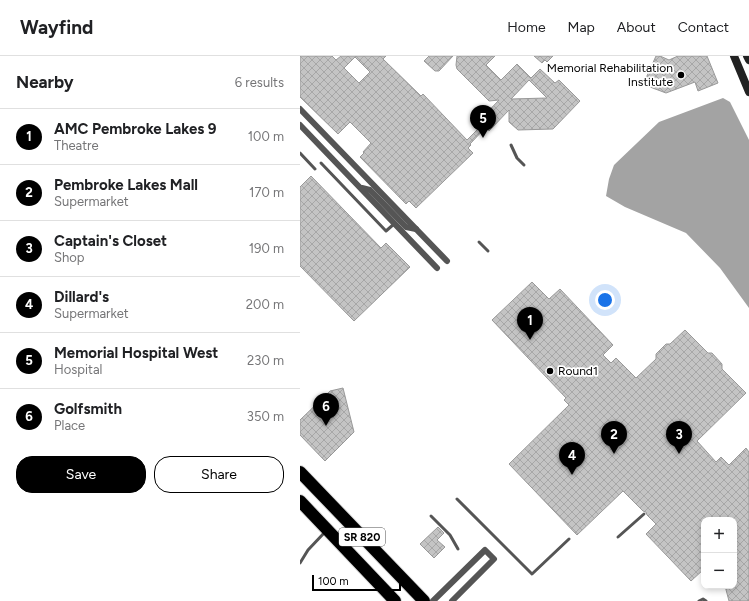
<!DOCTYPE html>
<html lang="en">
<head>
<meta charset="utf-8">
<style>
	:root { --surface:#fff; --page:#f2f2f2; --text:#202124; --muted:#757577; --line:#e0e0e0; --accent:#000 }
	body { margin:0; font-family:Figtree,sans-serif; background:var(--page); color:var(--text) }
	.controls { position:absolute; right:12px; bottom:12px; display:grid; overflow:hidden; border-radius:8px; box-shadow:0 2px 6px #0003 }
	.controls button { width:36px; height:36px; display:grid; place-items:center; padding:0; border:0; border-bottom:1px solid var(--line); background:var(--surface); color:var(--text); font:20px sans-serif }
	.scale { position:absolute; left:12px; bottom:10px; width:89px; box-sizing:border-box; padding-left:4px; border:2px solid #000; border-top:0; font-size:11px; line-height:14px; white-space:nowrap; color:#000; -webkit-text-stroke:3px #fff; paint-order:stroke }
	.you { position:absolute; left:305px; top:244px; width:14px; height:14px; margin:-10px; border:3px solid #fff; border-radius:50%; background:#1a73e8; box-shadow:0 0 0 6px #1a73e833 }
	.badge { display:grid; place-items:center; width:26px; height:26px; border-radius:50%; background:var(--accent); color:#fff; font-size:13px; font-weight:700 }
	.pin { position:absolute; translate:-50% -33px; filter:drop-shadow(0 1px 2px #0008) }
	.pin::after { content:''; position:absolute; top:21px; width:14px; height:12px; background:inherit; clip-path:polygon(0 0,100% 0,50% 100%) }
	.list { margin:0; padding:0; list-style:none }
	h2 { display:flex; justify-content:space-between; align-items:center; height:52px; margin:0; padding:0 16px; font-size:17px }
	h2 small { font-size:13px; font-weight:400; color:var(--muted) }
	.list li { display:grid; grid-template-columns:26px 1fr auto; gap:12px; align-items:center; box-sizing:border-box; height:56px; padding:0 16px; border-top:1px solid var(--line) }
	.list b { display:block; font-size:15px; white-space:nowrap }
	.list p { margin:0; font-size:13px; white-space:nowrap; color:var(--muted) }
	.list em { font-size:13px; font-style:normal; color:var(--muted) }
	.actions { display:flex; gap:8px; padding:12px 16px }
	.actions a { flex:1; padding:9px 0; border:1px solid var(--accent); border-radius:16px; text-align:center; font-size:14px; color:var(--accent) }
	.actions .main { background:var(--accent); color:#fff }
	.map { position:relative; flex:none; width:449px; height:545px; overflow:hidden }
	header { display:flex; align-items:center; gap:24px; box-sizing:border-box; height:56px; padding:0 20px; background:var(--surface); border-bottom:1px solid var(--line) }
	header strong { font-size:19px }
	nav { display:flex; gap:22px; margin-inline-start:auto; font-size:14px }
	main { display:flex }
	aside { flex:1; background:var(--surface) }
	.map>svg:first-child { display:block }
	.water { fill:#a3a3a3 }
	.building { fill:url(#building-cross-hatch); stroke:#999; fill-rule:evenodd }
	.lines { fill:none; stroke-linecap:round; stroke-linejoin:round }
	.highway-casing { stroke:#dbdbdb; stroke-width:14 }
	.lane { stroke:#555; stroke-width:3 }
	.street { stroke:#555; stroke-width:6 }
	.secondary { stroke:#222; stroke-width:8 }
	.highway { stroke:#000; stroke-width:12 }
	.poi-dot { fill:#000; stroke:#fff; stroke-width:1.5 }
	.labels { text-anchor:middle; stroke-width:3.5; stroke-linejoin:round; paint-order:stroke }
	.shield { fill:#fff; stroke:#4c4c4c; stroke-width:1 }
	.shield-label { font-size:11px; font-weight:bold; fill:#000 }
	.poi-label { font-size:12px; fill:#000; stroke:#fff; text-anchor:end }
</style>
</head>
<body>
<header>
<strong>Wayfind</strong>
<nav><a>Home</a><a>Map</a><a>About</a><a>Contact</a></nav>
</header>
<main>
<aside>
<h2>Nearby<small>6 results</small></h2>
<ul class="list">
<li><span class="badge">1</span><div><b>AMC Pembroke Lakes 9</b><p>Theatre</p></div><em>100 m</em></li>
<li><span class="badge">2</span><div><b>Pembroke Lakes Mall</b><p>Supermarket</p></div><em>170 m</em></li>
<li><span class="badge">3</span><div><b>Captain's Closet</b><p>Shop</p></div><em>190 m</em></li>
<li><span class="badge">4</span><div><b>Dillard's</b><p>Supermarket</p></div><em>200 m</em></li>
<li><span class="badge">5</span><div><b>Memorial Hospital West</b><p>Hospital</p></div><em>230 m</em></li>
<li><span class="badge">6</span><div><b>Golfsmith</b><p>Place</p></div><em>350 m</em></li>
</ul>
<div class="actions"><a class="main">Save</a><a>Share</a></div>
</aside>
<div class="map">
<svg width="449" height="545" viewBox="0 0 449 545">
	<defs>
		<pattern id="building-cross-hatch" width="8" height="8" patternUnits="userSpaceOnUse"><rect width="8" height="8" fill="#c4c4c4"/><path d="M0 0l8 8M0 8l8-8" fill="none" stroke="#a7a7a7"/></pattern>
	</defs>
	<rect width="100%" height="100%" fill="#fff"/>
	<polygon class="water" points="423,42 430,46 449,84 449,252 420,212 386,177 325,151 306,140 309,123 314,109 359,66"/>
	<g class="building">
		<path d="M0,0H32L36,4L41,0H86L83,3L121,40L123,38L167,84L183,68L179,65L199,44L189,45L157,13L156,9L157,0H195L186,9L201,24L217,8L231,22L240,13L255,27L259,24L280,45L253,73L218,74L209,66V54L189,75L186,71L170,88L171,89L168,92L173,97L116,152L109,145L106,148L60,101L64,97L63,96L71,87L50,66L38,78L0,41ZM55,1L70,16L59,27L44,12ZM229,24L247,42L211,43Z"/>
		<polygon points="129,0 153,0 139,15 135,15 124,5"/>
		<polygon points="234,0 253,0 247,6 245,4 242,7"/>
		<polygon points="356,0 360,0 369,4 378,0 407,0 418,27 398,35 395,26 366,37 350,31 353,25 346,22"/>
		<polygon points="11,120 81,192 86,187 110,211 54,265 0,210 0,131"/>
		<polygon points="232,226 249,243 260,233 313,289 303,299 311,307 316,302 336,322 356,303 356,298 366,288 370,288 385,274 408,297 412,297 422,308 422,313 446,337 397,385 416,406 421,401 429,409 446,392 449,396 449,545 429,545 425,530 434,530 434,464 404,464 404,513 391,525 346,478 356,468 347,459 346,456 343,455 323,435 277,479 209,408 269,349 264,344 266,342 192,264"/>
		<polygon points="43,332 54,376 25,405 0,379 0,364 30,335"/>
		<polygon points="138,471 144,477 137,484 145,491 134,502 120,488"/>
	</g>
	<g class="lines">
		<g class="highway-casing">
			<g id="highway">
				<polyline points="0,416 124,545"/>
				<polyline points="0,445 95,545"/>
			</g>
		</g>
		<g class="lane">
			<polyline points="211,89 217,102 224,109"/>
			<polyline points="0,97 15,113"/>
			<polyline points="21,107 86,175 94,168"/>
			<polyline points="179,186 188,195"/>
			<polyline points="157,443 232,518 269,483"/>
			<polyline points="131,460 150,479 158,493"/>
			<polyline points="318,481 344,458"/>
			<polyline points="0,507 8,494 25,476"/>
			<polyline points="399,545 403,543 406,545"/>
		</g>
		<g class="street">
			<polyline points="0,53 147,205"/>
			<polyline points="0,69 137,212"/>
			<polyline points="62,132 70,134 74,138 106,171 116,173"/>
			<polyline points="133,545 185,494 194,503 152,545"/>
		</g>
		<g class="secondary">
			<polyline points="434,0 449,36"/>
			<polyline points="447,0 449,4"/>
		</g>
		<use href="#highway" class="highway"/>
	</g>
	<g class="poi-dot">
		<circle cx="381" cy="19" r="4"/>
		<circle cx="250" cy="315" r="4"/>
	</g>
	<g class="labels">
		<rect class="shield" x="39" y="472" width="46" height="18" rx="3"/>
		<g class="shield-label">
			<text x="62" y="485">SR 820</text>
		</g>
		<g class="poi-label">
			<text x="373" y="16">Memorial Rehabilitation<tspan x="373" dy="14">Institute</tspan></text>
			<text x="258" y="319" text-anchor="start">Round1</text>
		</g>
	</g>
</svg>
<div class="controls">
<button>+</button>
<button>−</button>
</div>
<div class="scale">100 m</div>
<div class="you"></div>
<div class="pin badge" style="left:230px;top:284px">1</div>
<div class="pin badge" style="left:314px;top:398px">2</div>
<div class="pin badge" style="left:379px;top:398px">3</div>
<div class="pin badge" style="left:272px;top:419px">4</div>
<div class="pin badge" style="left:183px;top:82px">5</div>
<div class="pin badge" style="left:26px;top:370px">6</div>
</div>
</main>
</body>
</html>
